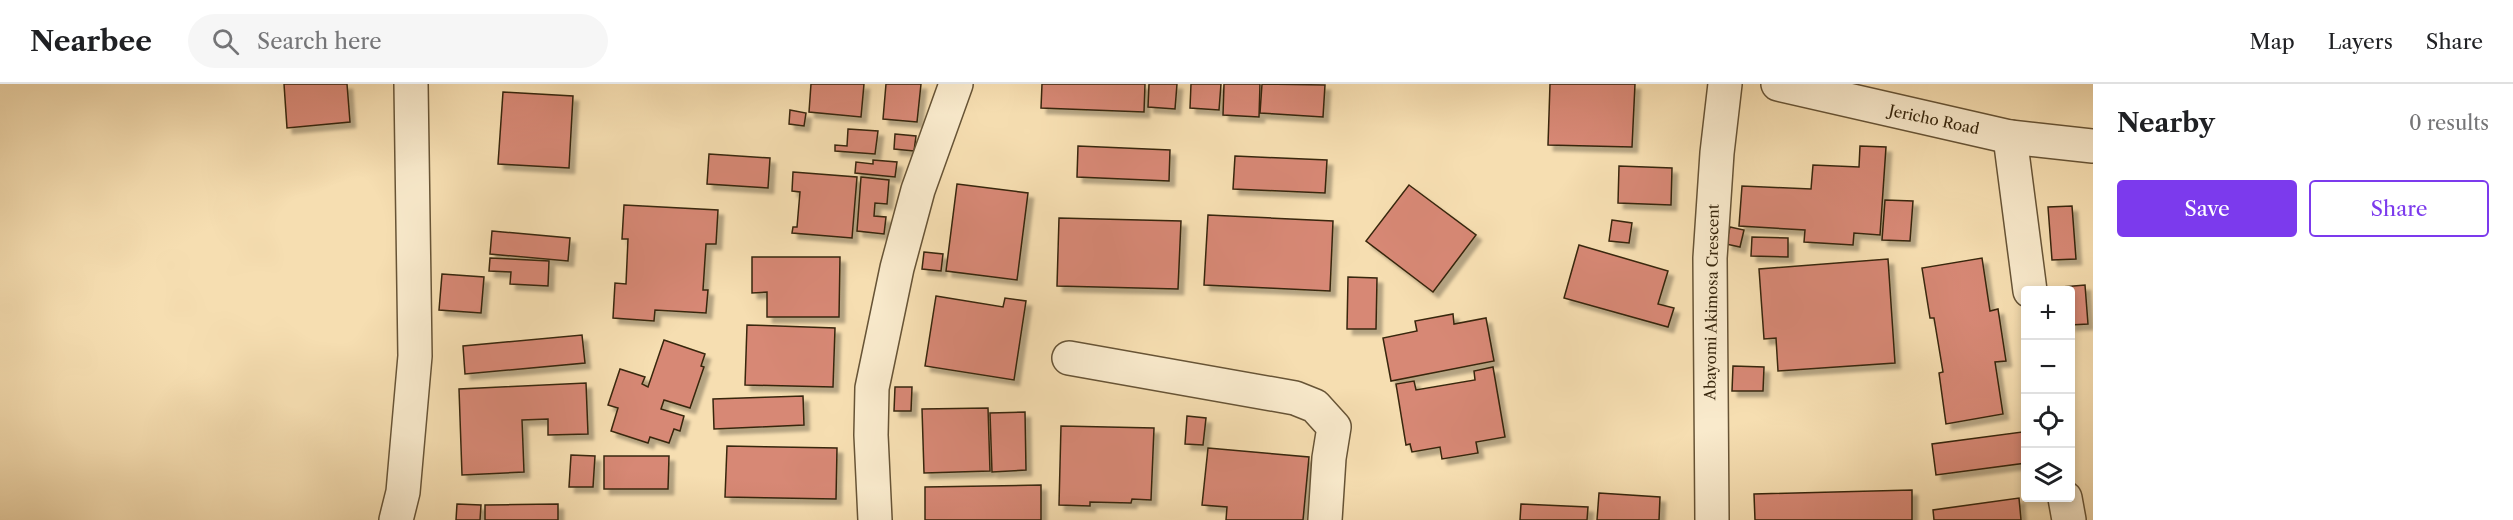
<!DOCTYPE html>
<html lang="en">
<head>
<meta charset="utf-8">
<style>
	:root { --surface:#fff; --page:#f6f6f6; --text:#202124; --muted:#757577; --line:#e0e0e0; --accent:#7c3aed }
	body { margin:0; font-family:"Libre Caslon Text",serif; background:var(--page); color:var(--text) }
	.controls { position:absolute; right:18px; bottom:18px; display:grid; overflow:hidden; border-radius:6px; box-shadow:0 3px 9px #0003 }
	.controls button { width:54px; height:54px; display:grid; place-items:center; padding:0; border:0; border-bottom:2px solid var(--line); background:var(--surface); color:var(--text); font:30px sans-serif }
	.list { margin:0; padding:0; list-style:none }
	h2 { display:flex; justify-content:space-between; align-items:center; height:78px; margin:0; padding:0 24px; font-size:26px }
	h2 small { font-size:20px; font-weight:400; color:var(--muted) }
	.actions { display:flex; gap:12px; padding:18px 24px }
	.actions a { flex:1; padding:14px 0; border:2px solid var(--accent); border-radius:6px; text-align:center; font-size:21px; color:var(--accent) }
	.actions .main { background:var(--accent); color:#fff }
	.icon { flex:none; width:33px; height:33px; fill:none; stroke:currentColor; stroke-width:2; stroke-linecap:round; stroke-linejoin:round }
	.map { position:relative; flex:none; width:2093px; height:436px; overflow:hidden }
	header { display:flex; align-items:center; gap:36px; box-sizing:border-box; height:84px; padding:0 30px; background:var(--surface); border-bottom:2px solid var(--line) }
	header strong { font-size:28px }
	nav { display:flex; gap:33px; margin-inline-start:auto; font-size:21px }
	.search { width:420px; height:54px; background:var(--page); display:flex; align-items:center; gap:15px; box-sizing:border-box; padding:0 21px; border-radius:33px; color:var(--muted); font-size:22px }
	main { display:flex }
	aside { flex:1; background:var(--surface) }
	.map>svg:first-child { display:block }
	.building { fill:#d78874; stroke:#37260d; stroke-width:1.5; filter:url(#shadow) }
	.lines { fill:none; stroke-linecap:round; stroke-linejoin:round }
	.minor-casing { stroke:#675436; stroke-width:36 }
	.minor { stroke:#f9eacc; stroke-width:33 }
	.labels { text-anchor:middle; stroke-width:4.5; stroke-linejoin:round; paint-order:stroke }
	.street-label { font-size:15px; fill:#37260d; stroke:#f9eacc }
</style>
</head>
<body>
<header>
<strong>Nearbee</strong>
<div class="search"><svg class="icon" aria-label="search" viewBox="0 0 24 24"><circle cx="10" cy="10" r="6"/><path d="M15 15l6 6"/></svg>Search here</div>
<nav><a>Map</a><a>Layers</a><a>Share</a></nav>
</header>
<main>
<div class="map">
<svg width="2093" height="436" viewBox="0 0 2093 436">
	<defs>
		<filter id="shadow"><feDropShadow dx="5.5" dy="5.5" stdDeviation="1.5" flood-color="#0004"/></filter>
	</defs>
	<rect width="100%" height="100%" fill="#f6deb1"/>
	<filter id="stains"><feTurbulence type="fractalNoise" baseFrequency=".00333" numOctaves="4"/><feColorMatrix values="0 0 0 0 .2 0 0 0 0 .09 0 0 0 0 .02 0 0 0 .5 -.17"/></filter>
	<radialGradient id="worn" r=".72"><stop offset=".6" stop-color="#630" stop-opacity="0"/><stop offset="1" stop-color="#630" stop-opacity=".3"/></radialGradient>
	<g class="building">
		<polygon points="284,0 347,0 350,38 287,44"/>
		<polygon points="811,0 864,0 861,33 809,28"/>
		<polygon points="886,0 921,0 917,38 883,35"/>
		<polygon points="1042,0 1145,0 1144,28 1041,24"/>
		<polygon points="1149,0 1177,0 1175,25 1148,23"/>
		<polygon points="1191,0 1221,0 1219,26 1190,24"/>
		<polygon points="1224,0 1260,0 1259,33 1223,31"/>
		<polygon points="1262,0 1325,1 1323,33 1260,29"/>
		<polygon points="1550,0 1635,0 1632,63 1548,61"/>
		<polygon points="503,8 573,12 569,84 498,80"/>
		<polygon points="790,26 806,29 804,42 789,40"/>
		<polygon points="848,45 878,47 875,70 835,67 835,61 847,62"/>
		<polygon points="895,50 916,52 914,67 894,65"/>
		<polygon points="1078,62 1170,66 1169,97 1077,93"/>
		<polygon points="1860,62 1886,63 1880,151 1854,149 1853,161 1804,158 1805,146 1739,142 1742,102 1811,105 1813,81 1859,83"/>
		<polygon points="709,70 770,74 768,104 707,100"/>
		<polygon points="1235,72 1327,76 1325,109 1233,105"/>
		<polygon points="873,76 897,78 895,93 855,89 856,78 873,80"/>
		<polygon points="1619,82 1672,84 1671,121 1618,119"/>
		<polygon points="793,88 857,93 852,154 792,149 793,143 797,143 800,108 792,107"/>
		<polygon points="861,93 889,96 887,120 875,119 874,132 886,133 884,150 857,147"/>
		<polygon points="957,100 1028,109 1017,196 946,187"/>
		<polygon points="1409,101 1476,151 1433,208 1366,157"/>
		<polygon points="1885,116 1913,117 1910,157 1882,156"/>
		<polygon points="624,121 718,126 716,160 706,160 703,206 708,206 706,229 655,226 654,237 613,234 615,199 626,200 628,155 622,155"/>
		<polygon points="2072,122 2076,175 2052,176 2048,123"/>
		<polygon points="1208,131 1333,137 1330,207 1204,201"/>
		<polygon points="1059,134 1181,137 1178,205 1057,202"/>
		<polygon points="1612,136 1632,139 1629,159 1609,157"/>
		<polygon points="1730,143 1744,146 1740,163 1726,160"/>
		<polygon points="492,147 570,154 568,177 490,170"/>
		<polygon points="1752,153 1788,154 1788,173 1751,172"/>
		<polygon points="1579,161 1668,187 1658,220 1674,224 1668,243 1564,214"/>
		<polygon points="924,168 943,170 941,187 922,185"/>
		<polygon points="752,173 840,173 839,233 767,233 767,208 752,209"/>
		<polygon points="490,174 549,177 548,202 510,200 511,188 489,187"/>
		<polygon points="1982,174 1990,227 1998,225 2006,277 1995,278 2003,330 1946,340 1939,289 1943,288 1934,234 1930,234 1922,184"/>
		<polygon points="1888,175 1895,279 1778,287 1776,254 1764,255 1759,185"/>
		<polygon points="442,190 484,193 481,229 439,226"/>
		<polygon points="1348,193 1377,194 1376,245 1347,245"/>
		<polygon points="2085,201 2088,240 2070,241 2070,207 2063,207 2062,203"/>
		<polygon points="936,212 1003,223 1005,214 1026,217 1014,296 925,282"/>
		<polygon points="1453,230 1454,240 1486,234 1494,277 1391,297 1383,254 1417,247 1415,237"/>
		<polygon points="747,241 835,244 833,303 745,301"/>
		<polygon points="582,251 585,279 465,290 463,262"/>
		<polygon points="664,256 705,270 701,282 704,283 690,324 664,316 661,325 684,332 680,347 674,345 669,359 650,353 648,359 611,347 618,324 608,321 620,285 645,293 642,300 648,303"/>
		<polygon points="1733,282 1764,283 1763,307 1732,307"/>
		<polygon points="1493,283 1505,353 1476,358 1478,369 1442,375 1440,363 1412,368 1410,360 1406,361 1396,300 1414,297 1416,306 1475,296 1474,287"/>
		<polygon points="586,299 588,350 548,351 548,335 522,336 524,388 462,391 459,305"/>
		<polygon points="895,303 912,303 911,327 894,327"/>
		<polygon points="803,312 804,341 714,345 713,315"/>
		<polygon points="988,324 990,387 924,389 922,325"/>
		<polygon points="1025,328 1026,386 992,388 990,329"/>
		<polygon points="1187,332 1206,334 1203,361 1185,360"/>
		<polygon points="1061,342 1154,344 1151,416 1132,415 1131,419 1090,418 1090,422 1059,421"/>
		<polygon points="2022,348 2026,379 1936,391 1932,360"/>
		<polygon points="727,362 837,364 836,415 725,413"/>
		<polygon points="1208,364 1309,373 1303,436 1226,436 1227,423 1202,421"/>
		<polygon points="571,371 595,372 593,403 569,403"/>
		<polygon points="604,372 669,372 668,405 604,405"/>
		<polygon points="1041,401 1041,436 925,436 925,403"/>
		<polygon points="1912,406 1912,436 1755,436 1754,410"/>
		<polygon points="1599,409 1660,413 1659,436 1597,436"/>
		<polygon points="2019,414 2021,436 1934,436 1933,426"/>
		<polygon points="457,420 481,421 480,436 456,436"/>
		<polygon points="558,420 558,436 485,436 485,421"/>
		<polygon points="1521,420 1588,423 1587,436 1520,436"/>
	</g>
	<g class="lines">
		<g class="minor-casing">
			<g id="minor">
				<polyline points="1778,0 2010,53 2093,62"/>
				<polyline points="2010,53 2030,207"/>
				<polyline points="1069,274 1295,314 1315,322 1334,343 1329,374 1325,436"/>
				<polyline points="2065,414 2069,436"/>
				<polyline points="396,436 403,408 415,272 411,0"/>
				<polyline points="875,436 871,351 872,304 897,184 918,106 956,0"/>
				<polyline points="1712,436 1710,174 1717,69 1725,0"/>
			</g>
		</g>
		<use href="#minor" class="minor"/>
	</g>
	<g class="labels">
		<g class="street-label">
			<text transform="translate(1934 36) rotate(12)" y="5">Jericho Road</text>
			<text transform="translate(1712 218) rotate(-89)" y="5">Abayomi Akimosa Crescent</text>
		</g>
	</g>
	<rect width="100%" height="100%" filter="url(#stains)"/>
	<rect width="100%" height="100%" fill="url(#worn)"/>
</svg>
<div class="controls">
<button>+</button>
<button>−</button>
<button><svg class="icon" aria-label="locate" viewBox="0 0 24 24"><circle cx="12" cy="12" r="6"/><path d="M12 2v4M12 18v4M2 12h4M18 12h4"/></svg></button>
<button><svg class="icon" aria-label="layers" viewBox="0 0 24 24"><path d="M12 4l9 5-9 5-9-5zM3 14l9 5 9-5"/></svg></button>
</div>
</div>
<aside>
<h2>Nearby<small>0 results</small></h2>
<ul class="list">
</ul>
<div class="actions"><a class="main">Save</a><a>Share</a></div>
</aside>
</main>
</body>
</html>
